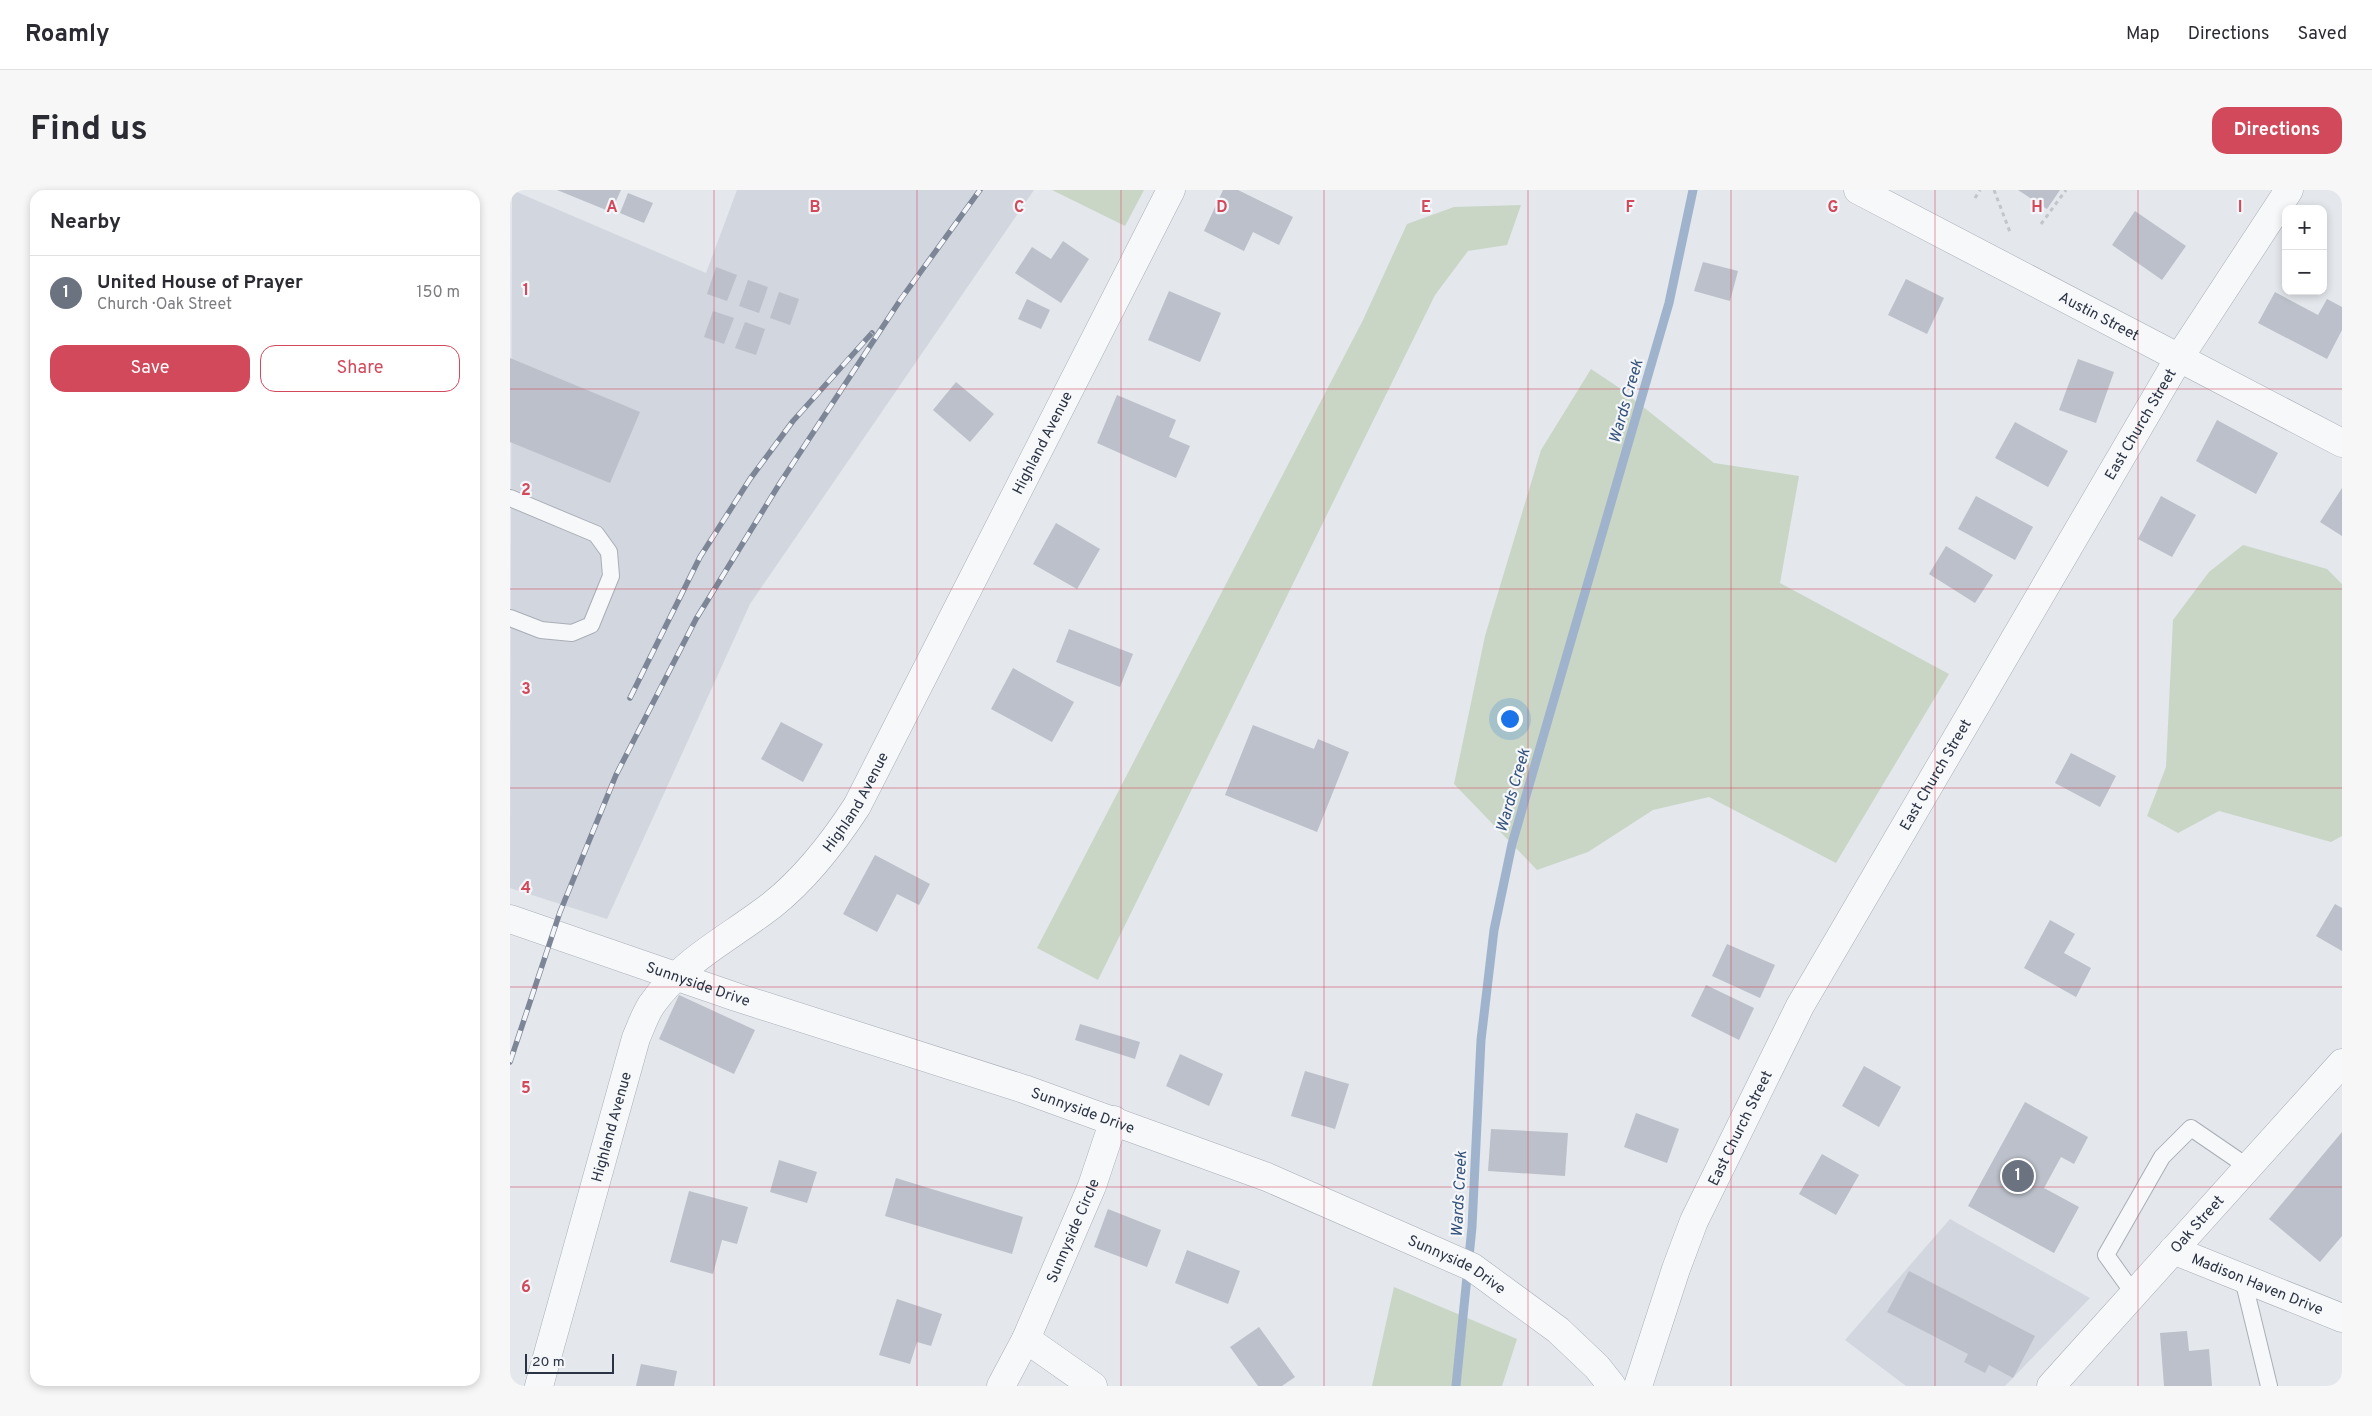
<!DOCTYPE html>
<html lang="en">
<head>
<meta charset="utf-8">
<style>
	:root { --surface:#fff; --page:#f7f7f7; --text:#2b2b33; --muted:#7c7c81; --line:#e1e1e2; --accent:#d1495b }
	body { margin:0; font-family:Overpass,sans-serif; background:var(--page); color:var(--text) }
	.controls { position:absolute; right:15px; top:15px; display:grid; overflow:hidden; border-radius:10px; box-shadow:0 2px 8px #0003 }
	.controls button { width:45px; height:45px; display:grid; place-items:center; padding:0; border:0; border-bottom:1px solid var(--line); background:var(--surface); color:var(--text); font:25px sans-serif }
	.scale { position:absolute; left:15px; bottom:12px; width:89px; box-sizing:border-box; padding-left:5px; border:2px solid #2b3445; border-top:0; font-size:14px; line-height:18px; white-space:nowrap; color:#2b3445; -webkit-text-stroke:4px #f4f6f9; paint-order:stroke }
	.you { position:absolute; left:999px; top:528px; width:18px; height:18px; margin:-12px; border:4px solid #fff; border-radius:50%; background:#1a73e8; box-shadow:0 0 0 8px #1a73e833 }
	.badge { display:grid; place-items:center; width:32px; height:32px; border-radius:50%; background:var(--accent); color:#fff; font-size:16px; font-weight:700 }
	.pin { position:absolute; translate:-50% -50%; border:2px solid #fff; box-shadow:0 1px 5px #0006 }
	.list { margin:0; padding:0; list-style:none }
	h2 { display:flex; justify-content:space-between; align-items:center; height:65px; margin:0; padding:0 20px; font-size:21px }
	h2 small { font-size:16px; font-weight:400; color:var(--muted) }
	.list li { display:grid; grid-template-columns:32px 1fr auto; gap:15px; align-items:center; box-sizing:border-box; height:75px; padding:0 20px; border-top:1px solid var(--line) }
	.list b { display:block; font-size:19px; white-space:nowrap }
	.list p { margin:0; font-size:16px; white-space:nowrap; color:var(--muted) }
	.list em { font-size:16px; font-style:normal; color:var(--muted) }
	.actions { display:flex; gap:10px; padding:15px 20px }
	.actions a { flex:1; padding:11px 0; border:1px solid var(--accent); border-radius:15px; text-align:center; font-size:18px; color:var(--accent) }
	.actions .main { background:var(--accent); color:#fff }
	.map { position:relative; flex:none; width:1832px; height:1196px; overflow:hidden; border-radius:15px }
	header { display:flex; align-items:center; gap:30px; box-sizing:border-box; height:70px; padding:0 25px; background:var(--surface); border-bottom:1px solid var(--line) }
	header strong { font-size:24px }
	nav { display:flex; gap:28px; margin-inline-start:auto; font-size:18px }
	.intro { display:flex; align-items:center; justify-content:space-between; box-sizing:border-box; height:120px; padding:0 30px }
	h1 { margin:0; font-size:35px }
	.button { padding:12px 22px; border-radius:15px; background:var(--accent); color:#fff; font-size:18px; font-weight:700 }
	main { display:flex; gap:30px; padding:0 30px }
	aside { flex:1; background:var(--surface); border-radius:15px; box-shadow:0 2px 8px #0003 }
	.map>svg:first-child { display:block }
	.built { fill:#d2d6de }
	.green { fill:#c9d6c5 }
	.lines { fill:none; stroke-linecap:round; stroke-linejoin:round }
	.stream { stroke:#9fb4cc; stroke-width:9 }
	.building { fill:#bbc0ca }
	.lane-casing { stroke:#a9aeb7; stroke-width:18 }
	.street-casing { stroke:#a9aeb7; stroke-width:29 }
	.path { stroke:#c2c5cb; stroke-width:3; stroke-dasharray:4 4; stroke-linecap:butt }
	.lane { stroke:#f7f8fa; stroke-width:16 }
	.street { stroke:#f7f8fa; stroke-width:28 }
	.rail-casing { stroke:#7d8696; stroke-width:5.5 }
	.rail { stroke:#f4f6f9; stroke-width:4; stroke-dasharray:11; stroke-linecap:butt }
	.grid { fill:none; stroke:#d1495b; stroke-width:1; stroke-opacity:0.55 }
	.labels { text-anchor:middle; stroke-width:4.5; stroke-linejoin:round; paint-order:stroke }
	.street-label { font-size:15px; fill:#2b3445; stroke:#f4f6f9 }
	.water-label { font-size:16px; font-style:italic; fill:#34527a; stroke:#f4f6f9 }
	.grid-label { font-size:16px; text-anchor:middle; font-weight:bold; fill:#d1495b; stroke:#f4f6f9; stroke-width:4.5; stroke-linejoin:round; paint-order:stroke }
</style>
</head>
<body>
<header>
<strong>Roamly</strong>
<nav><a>Map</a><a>Directions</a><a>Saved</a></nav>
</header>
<div class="intro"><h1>Find us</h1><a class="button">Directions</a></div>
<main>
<aside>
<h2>Nearby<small></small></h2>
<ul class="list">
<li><span class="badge" style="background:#6b7280">1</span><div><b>United House of Prayer</b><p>Church · Oak Street</p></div><em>150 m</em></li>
</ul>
<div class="actions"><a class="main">Save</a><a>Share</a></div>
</aside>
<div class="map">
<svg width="1832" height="1196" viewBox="0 0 1832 1196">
	<rect width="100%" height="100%" fill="#e4e7ec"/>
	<g class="built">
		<polygon points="2,0 196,83 227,0 524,0 240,414 97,729 0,698"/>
		<polygon points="1440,1029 1580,1108 1495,1196 1396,1196 1335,1150"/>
	</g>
	<g class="green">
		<polygon points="542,0 634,0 615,36"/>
		<polygon points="1011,15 997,55 958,61 925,105 588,790 527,758 853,130 897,34 944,17"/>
		<polygon points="1081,179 1108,197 1204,273 1289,286 1270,393 1439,484 1326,673 1199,607 1143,620 1078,662 1027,680 944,594 975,446 1031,260"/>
		<polygon points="1733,355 1817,379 1832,394 1832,646 1821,652 1709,621 1668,643 1637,626 1656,577 1663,430 1699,382"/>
		<polygon points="884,1097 1007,1149 992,1196 862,1196"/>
	</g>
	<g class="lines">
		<polyline class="stream" points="946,1196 962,1037 971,850 984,740 1002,654 1159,113 1183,0"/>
	</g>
	<g class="building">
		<polygon points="47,0 111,0 101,22"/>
		<polygon points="713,0 728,0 783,27 769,55 743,42 734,61 694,41"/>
		<polygon points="1508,0 1550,0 1537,19"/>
		<polygon points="118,3 143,13 134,33 110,23"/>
		<polygon points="1625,21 1676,56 1652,90 1602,55"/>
		<polygon points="553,51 579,69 551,113 505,83 522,57 541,69"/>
		<polygon points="1193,72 1228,81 1220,111 1184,101"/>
		<polygon points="206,77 227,85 217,111 197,104"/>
		<polygon points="1396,89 1434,108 1417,144 1378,125"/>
		<polygon points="238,90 258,97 249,123 229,116"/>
		<polygon points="659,101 711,123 690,172 638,150"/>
		<polygon points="269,102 289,109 280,135 260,128"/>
		<polygon points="1765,102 1808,125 1817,109 1832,117 1832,140 1817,169 1748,133"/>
		<polygon points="517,109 540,120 531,139 508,129"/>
		<polygon points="203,121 224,128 214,154 194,147"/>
		<polygon points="235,132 255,139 246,165 225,158"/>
		<polygon points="0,168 130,222 100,293 0,252"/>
		<polygon points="1568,169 1604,182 1586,233 1549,220"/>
		<polygon points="446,192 484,224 460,252 423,220"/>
		<polygon points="607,205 666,230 659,247 680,256 666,288 587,253"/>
		<polygon points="1707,230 1768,263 1746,304 1686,271"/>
		<polygon points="1505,232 1558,261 1538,297 1485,268"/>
		<polygon points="1832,298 1832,346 1810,332"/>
		<polygon points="1466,306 1523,337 1505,370 1448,339"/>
		<polygon points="1651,306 1686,325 1662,367 1628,349"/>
		<polygon points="546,333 590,359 567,399 523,374"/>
		<polygon points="1436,356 1483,385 1465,413 1419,384"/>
		<polygon points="559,439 623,464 610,497 546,472"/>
		<polygon points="503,478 564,512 542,552 481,519"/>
		<polygon points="271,532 313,554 293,592 251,569"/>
		<polygon points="743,535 804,559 808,549 839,562 807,642 715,605"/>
		<polygon points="1561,563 1606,586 1590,617 1545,593"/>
		<polygon points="365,665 420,694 409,715 387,704 367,742 333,724"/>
		<polygon points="1825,714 1832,718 1832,761 1806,746"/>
		<polygon points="1540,730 1565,744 1554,763 1581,778 1566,807 1514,778"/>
		<polygon points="1217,754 1265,775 1250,808 1202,786"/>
		<polygon points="1196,795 1244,818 1229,850 1181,826"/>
		<polygon points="169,805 245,840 224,884 149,849"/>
		<polygon points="570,834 630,852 625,869 565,850"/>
		<polygon points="670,864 713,884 699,916 656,896"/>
		<polygon points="1354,876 1391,897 1369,937 1332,916"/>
		<polygon points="795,881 839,894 825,939 781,926"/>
		<polygon points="1515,912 1578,947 1564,974 1551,967 1534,998 1569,1017 1544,1063 1458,1016"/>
		<polygon points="1126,923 1169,939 1157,973 1114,957"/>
		<polygon points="981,939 1058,943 1055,986 978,981"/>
		<polygon points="1832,942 1832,1046 1810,1072 1759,1029"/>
		<polygon points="1312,964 1349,985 1326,1025 1289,1004"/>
		<polygon points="269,970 307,982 297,1013 260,1002"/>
		<polygon points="386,988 513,1027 502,1064 375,1026"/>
		<polygon points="179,1001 238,1017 227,1054 212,1050 203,1084 160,1072"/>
		<polygon points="598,1019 651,1040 637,1077 584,1057"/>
		<polygon points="677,1060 730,1081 718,1114 665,1093"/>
		<polygon points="1399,1081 1525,1146 1503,1188 1479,1175 1475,1183 1454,1172 1458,1164 1377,1122"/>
		<polygon points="387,1109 432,1124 421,1156 407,1152 400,1174 369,1165"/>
		<polygon points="749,1137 785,1187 772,1196 748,1196 720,1157"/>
		<polygon points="1677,1141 1679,1161 1699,1159 1702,1196 1654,1196 1650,1143"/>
		<polygon points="131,1174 167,1181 164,1196 126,1196"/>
	</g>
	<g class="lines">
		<g class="lane-casing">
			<g id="lane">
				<polyline points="0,308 86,344 99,362 101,386 81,435 62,443 31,440 0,428"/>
				<polyline points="1733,1089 1759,1196"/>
				<polyline points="1624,1104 1596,1065 1652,967 1681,938 1738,977"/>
			</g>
		</g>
		<g class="street-casing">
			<g id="street">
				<path id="s1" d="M1348,0L1832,253"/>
				<path id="s2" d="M0,729L226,807L514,899L757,987L962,1077L1048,1140L1087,1177L1102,1196"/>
				<path id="s3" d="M1663,1060L1832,1128"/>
				<path id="s4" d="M516,1149L582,996L604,930"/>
				<path id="s5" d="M29,1196L126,848C131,837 135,824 142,814C173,770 221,747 262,715C296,688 323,653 347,616L661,0"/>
				<polyline points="491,1196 516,1149 583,1196"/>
				<path id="s6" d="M1128,1196L1166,1079L1184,1031L1290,816L1669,168L1779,0"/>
				<path id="s7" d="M1541,1196L1832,873"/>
			</g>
		</g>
		<g class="path">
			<polyline points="1484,0 1500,42"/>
			<polyline points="1465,8 1470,0"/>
			<polyline points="1531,34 1556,0"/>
		</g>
		<use href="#lane" class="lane"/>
		<use href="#street" class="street"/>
		<g class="rail-casing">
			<g id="rail">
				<polyline points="120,508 190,367 240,289 283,231 362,143"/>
				<polyline points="0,872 50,722 106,585 186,429 270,293 391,109 470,0"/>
			</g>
		</g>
		<use href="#rail" class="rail"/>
	</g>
	<path class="grid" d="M204,0V1196M407,0V1196M611,0V1196M814,0V1196M1018,0V1196M1221,0V1196M1425,0V1196M1628,0V1196M0,199H1832M0,399H1832M0,598H1832M0,797H1832M0,997H1832"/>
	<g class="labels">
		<g class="street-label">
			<text dy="5" stroke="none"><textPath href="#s1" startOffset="272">Austin Street</textPath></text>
			<text dy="5" stroke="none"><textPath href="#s6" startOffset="1088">East Church Street</textPath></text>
			<text dy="5" stroke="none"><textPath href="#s5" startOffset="1094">Highland Avenue</textPath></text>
			<text dy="5" stroke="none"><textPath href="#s6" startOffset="682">East Church Street</textPath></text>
			<text dy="5" stroke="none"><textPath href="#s5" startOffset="689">Highland Avenue</textPath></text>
			<text dy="5" stroke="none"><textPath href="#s2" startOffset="199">Sunnyside Drive</textPath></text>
			<text dy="5" stroke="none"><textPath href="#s2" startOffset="604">Sunnyside Drive</textPath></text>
			<text dy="5" stroke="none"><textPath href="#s5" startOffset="269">Highland Avenue</textPath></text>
			<text dy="5" stroke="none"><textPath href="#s6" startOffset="278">East Church Street</textPath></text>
			<text dy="5" stroke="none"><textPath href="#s7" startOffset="218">Oak Street</textPath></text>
			<text dy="5" stroke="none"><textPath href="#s4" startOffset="118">Sunnyside Circle</textPath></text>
			<text dy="5" stroke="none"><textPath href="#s2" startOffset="1009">Sunnyside Drive</textPath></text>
			<text dy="5" stroke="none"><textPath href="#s3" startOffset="91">Madison Haven Drive</textPath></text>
		</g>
		<g class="water-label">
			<text transform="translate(1115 211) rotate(-74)" y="6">Wards Creek</text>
			<text transform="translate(1002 600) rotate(-74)" y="6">Wards Creek</text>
			<text transform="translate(948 1004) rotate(-87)" y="6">Wards Creek</text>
		</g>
	</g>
	<g class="grid-label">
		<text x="102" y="22">A</text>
		<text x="305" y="22">B</text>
		<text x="509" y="22">C</text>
		<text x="712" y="22">D</text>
		<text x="916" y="22">E</text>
		<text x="1120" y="22">F</text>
		<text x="1323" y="22">G</text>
		<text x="1527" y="22">H</text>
		<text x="1730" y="22">I</text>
		<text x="16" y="105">1</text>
		<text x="16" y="305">2</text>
		<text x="16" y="504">3</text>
		<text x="16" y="703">4</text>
		<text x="16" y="903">5</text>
		<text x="16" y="1102">6</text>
	</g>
</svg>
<div class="controls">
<button>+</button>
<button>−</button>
</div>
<div class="scale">20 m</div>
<div class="you"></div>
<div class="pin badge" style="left:1508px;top:986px;background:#6b7280">1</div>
</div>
</main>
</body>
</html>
